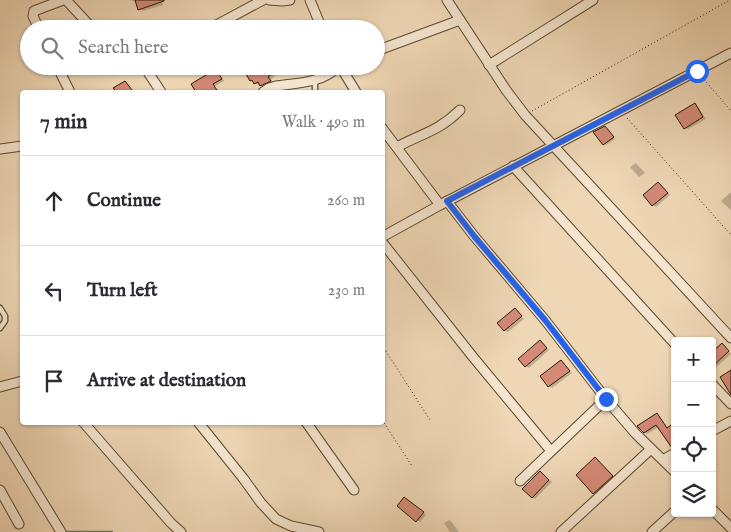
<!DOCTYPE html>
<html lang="en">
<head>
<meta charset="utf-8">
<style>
	:root { --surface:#fff; --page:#f7f7f7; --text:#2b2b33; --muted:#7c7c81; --line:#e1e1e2 }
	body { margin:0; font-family:"IM FELL English",serif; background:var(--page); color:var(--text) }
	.controls { position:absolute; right:15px; bottom:15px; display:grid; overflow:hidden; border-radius:5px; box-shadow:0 1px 4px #0004 }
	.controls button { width:45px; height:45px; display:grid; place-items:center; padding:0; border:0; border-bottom:1px solid var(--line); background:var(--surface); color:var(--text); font:25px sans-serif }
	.stop { position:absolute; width:15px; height:15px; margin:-11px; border:4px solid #2563eb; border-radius:50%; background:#fff }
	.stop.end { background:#2563eb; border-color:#fff; box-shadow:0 1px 5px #0008 }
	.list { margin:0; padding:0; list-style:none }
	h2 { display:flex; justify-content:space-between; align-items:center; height:65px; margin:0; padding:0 20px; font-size:21px }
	h2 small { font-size:16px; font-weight:400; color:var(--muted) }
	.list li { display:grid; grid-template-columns:32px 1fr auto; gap:15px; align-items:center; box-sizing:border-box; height:90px; padding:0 20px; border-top:1px solid var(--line) }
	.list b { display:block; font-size:19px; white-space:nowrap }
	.list em { font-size:16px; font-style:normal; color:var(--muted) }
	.icon { flex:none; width:28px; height:28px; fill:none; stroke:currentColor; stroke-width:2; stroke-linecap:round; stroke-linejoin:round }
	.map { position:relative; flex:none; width:731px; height:532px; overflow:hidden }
	.search { position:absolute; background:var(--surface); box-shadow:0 1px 4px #0004; left:20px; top:20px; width:365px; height:55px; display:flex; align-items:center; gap:12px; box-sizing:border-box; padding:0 18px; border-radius:28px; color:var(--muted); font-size:19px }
	.panel { position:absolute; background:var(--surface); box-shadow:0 1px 4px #0004; left:20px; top:90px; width:365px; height:335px; border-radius:5px }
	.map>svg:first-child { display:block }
	.shadow { fill:#0003 }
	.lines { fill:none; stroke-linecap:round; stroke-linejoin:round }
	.stream { stroke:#6c796a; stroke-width:2.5 }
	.building { fill:#d48a77; stroke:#281902 }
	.lane-casing { stroke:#5a482f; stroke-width:7 }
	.street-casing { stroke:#5a482f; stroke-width:11 }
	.path { stroke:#281902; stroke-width:1; stroke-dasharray:1 2.5; stroke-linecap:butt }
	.lane { stroke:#f5e5cf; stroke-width:4.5 }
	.street { stroke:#f5e5cf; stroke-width:9 }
	.route { stroke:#2563eb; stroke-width:6 }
</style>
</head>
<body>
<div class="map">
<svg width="731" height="532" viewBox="0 0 731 532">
	<rect width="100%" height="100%" fill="#efd7b5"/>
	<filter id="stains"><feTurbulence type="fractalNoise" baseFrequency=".004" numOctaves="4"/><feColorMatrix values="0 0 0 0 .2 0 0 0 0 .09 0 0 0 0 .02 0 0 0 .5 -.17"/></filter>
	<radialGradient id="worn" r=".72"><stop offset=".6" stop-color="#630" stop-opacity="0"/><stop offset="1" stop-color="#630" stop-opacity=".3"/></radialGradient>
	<g class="shadow">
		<polygon points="130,0 161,0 163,5 143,11 139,9 137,2"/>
		<polygon points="162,20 164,21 167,29 160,29 157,22"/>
		<polygon points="255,66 272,66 276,75 271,79 273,83 264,87 260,84 258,85 255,83"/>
		<polygon points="216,71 219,73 224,81 215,86 219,92 198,92 193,84"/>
		<polygon points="695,105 698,107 706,119 688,129 684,128"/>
		<polygon points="605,127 615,139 606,145 604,144"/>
		<polygon points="636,163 645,173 639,177 630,167"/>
		<polygon points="659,183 670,195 656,207 653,205"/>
		<polygon points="731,192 731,210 721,201"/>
		<polygon points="515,310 524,319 508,332 504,330"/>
		<polygon points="540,341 549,350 529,368 526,366"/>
		<polygon points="722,345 731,354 712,371 712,354"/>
		<polygon points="562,361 572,373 552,388 549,386"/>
		<polygon points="657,414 668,428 675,424 675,448 659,427 647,434 645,432"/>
		<polygon points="596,459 615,478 597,495 594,493"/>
		<polygon points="543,474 552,482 535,499 532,497"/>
		<polygon points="408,500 426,515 420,522 417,520"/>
		<polygon points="449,520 451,521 459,532 450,532 444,523"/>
	</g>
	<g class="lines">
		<polyline class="stream" points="64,532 112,532"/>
	</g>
	<g class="building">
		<polygon points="135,0 164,0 164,1 138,10"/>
		<polygon points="254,66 270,66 273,73 268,77 271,81 260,86 258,82 254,84 252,80 250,81 246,74 249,73 248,69"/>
		<polygon points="216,69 222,79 213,84 218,92 196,92 191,84"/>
		<polygon points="125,81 132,90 128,92 117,92 113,88"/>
		<polygon points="695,103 703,117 684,129 675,115"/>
		<polygon points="605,126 614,137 603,145 593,132"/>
		<polygon points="658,182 668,193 652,206 643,195"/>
		<polygon points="515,308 522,316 504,331 497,323"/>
		<polygon points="540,340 547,348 525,367 518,359"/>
		<polygon points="722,343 729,351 712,367 712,352"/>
		<polygon points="561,360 570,371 548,387 540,376"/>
		<polygon points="731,370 731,395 720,377"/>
		<polygon points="657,413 667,428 675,422 675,447 672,448 656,425 644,433 637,426"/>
		<polygon points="595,457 613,476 593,494 576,475"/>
		<polygon points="540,471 549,480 532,498 522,489"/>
		<polygon points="404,497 424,512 416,522 397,506"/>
	</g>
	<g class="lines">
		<g class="lane-casing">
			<g id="lane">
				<polyline points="315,92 315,80"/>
				<polyline points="0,308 5,316 5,321 0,328"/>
			</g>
		</g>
		<g class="street-casing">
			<g id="street">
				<polyline points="66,0 93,29"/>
				<polyline points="269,0 282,1 290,0"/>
				<polyline points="310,0 322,29"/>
				<polyline points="447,0 506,90 525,115 731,338"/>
				<polyline points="39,29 33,16 34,11 63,0"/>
				<polyline points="209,29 263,0"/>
				<polyline points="376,51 460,20"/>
				<polyline points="489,65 593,0"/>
				<polyline points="57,66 70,92"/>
				<polyline points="144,66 161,92"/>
				<polyline points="340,66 356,92"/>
				<path d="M263,92L269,88L276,86C299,83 322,83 339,66"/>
				<polyline points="382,128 440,205"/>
				<path d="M397,147C421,134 439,131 460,110"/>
				<polyline points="0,149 22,146"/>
				<polyline points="513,166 675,344"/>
				<polyline points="447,201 474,236 545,320 606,399 635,433 675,472"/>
				<polyline points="382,237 440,205 731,53"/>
				<polyline points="382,242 473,357 551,451"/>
				<polyline points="712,384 731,404"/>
				<polyline points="0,387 22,381"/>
				<polyline points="83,422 171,523 181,532"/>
				<polyline points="198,422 243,478 261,503 276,519 291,526 319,532"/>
				<polyline points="306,422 354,490"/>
				<polyline points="712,431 731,421"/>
				<polyline points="0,432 61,532"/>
				<polyline points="663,460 675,453"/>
				<polyline points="520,481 606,399"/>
				<polyline points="0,490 19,524"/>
				<polyline points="712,509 731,528"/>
				<polyline points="561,532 651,449"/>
				<polyline points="652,532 675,511"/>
			</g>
		</g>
		<g class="path">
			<polyline points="702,77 731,111"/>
			<polyline points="532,111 730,0"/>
			<polyline points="627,118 731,235"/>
			<polyline points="382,345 430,420"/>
			<polyline points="382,420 412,466"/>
		</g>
		<use href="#lane" class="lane"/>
		<use href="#street" class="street"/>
	</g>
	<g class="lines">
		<polyline class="route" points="606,399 545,320 474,236 447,201 697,71"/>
	</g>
	<rect width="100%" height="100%" filter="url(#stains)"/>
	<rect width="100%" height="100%" fill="url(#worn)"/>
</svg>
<div class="controls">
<button>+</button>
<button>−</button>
<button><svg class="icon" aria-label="locate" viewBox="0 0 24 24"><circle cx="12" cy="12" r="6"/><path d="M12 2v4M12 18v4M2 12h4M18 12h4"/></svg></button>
<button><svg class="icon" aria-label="layers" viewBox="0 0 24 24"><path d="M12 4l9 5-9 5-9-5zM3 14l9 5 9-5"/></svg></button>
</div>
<div class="stop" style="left:697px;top:71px"></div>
<div class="stop end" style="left:606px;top:399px"></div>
<div class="search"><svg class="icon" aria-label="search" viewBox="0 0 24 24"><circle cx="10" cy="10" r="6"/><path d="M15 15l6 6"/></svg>Search here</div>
<section class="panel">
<h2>7 min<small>Walk · 490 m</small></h2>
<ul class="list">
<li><svg class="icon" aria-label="ahead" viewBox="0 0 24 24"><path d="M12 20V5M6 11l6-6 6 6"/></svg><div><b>Continue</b></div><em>260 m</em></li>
<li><svg class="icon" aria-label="left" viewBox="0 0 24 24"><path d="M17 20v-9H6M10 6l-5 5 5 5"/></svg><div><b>Turn left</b></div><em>230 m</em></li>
<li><svg class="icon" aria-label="arrive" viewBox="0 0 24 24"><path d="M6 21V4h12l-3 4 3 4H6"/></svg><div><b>Arrive at destination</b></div></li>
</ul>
</section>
</div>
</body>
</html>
